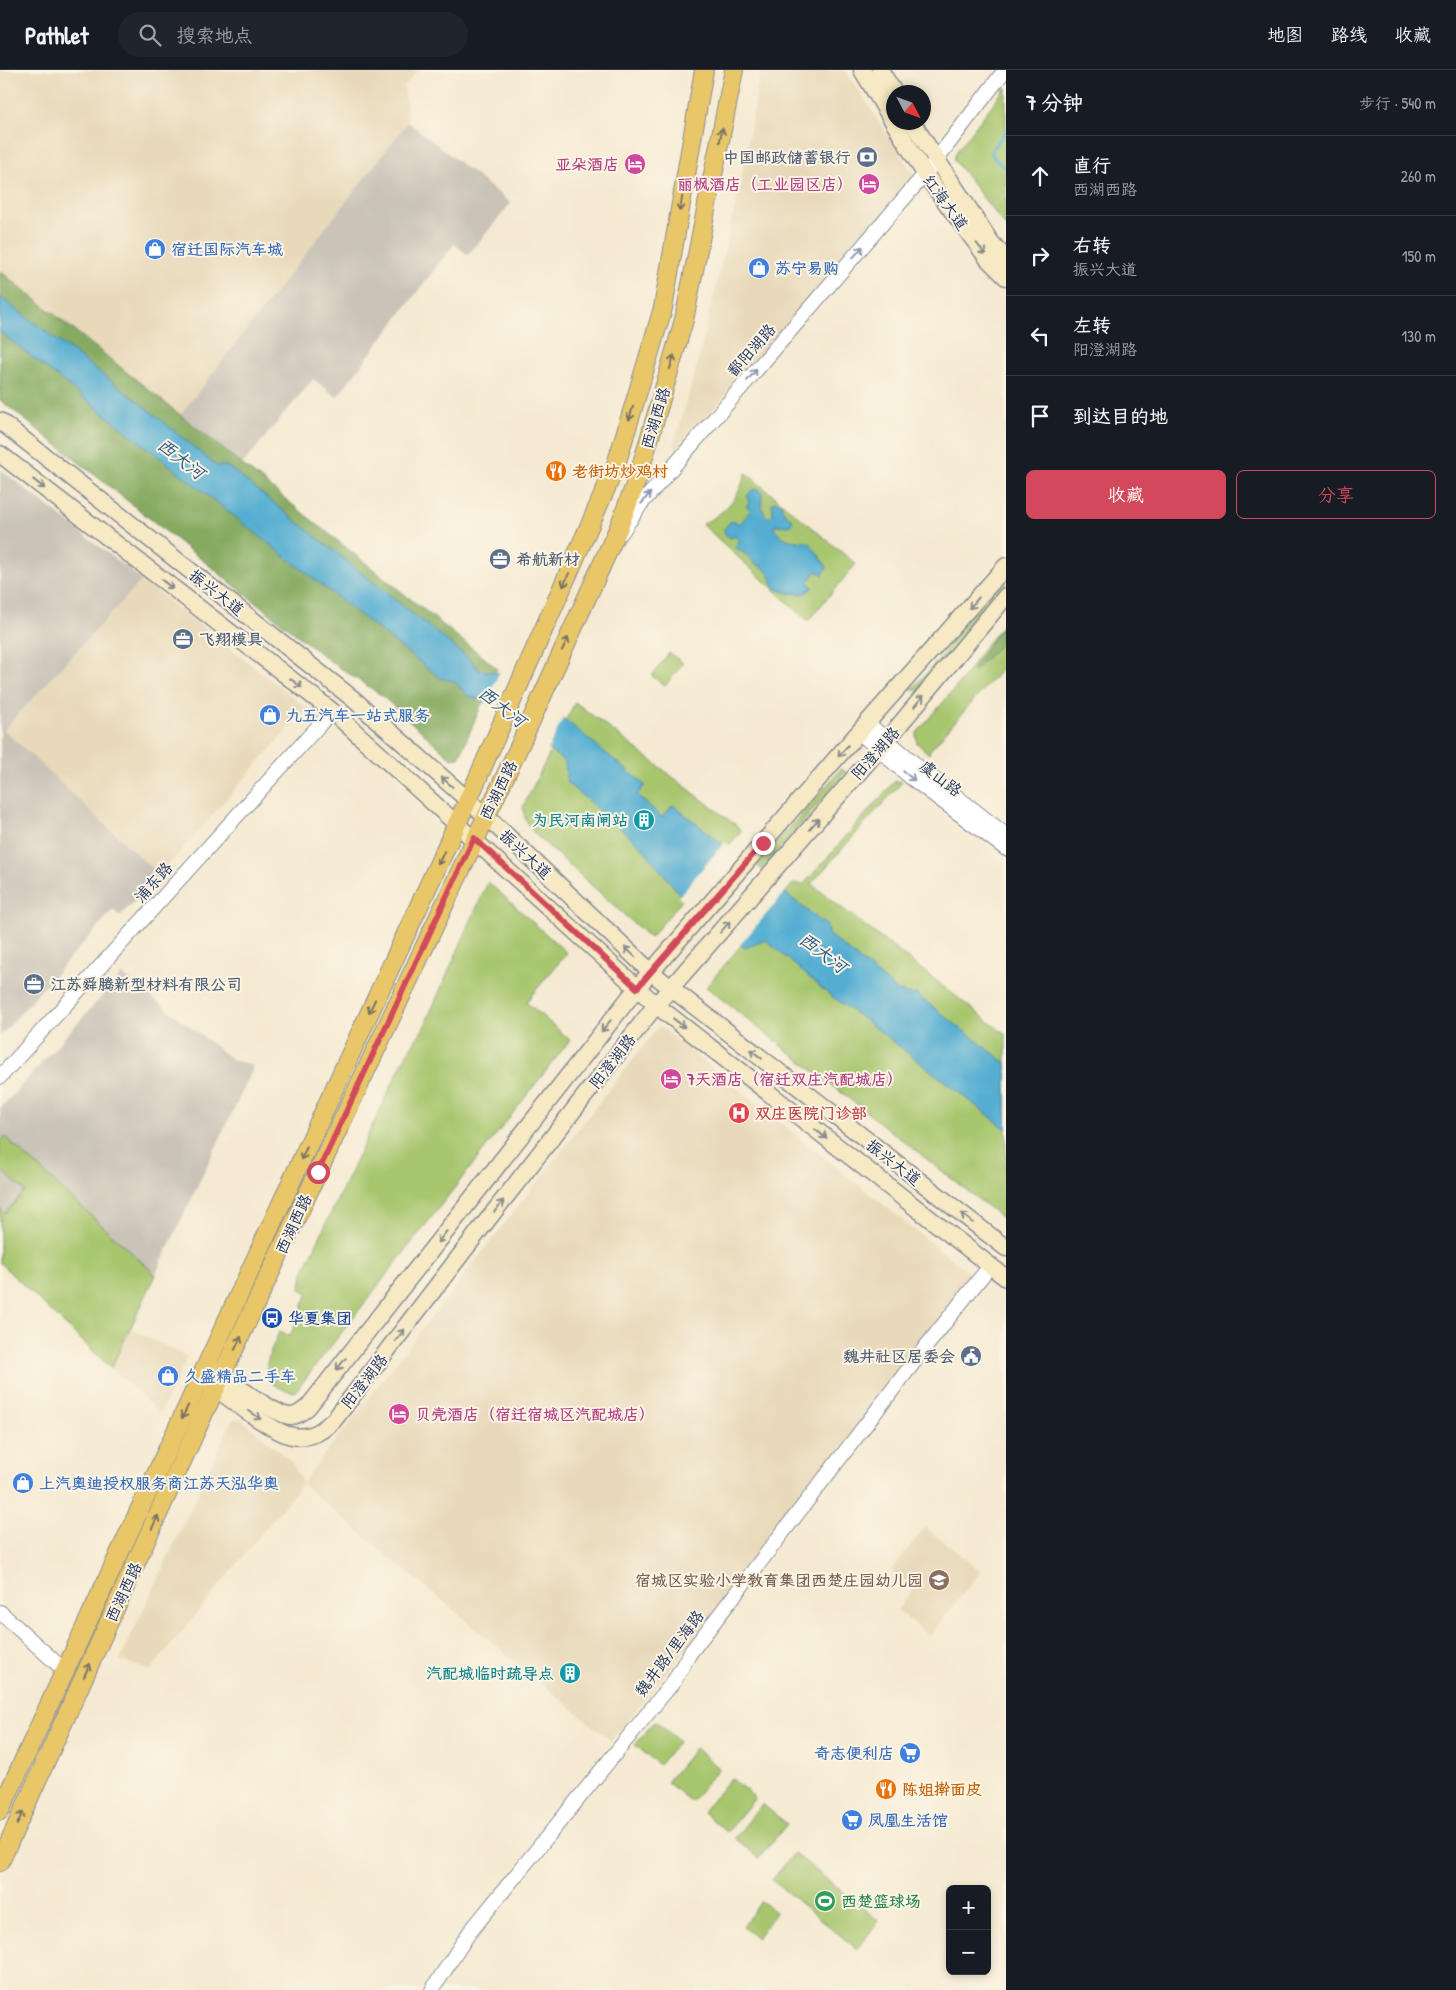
<!DOCTYPE html>
<html lang="zh">
<head>
<meta charset="utf-8">
<style>
	:root { --surface:#171b24; --page:#20242c; --text:#f1f3f6; --muted:#9ea1a6; --line:#363941; --accent:#d1495b }
	body { margin:0; font-family:"Patrick Hand","LXGW WenKai TC",sans-serif; background:var(--page); color:var(--text) }
	.controls { position:absolute; right:15px; bottom:15px; display:grid; overflow:hidden; border-radius:8px; box-shadow:0 2px 8px #0003 }
	.controls button { width:45px; height:45px; display:grid; place-items:center; padding:0; border:0; border-bottom:1px solid var(--line); background:var(--surface); color:var(--text); font:25px sans-serif }
	.compass { position:absolute; left:886px; top:15px; width:45px; height:45px; border-radius:50%; background:var(--surface); box-shadow:0 2px 8px #0003; rotate:131deg }
	.stop { position:absolute; width:15px; height:15px; margin:-11px; border:4px solid #d1495b; border-radius:50%; background:#fff }
	.stop.end { background:#d1495b; border-color:#fff; box-shadow:0 1px 5px #0008 }
	.list { margin:0; padding:0; list-style:none }
	h2 { display:flex; justify-content:space-between; align-items:center; height:65px; margin:0; padding:0 20px; font-size:21px }
	h2 small { font-size:16px; font-weight:400; color:var(--muted) }
	.list li { display:grid; grid-template-columns:32px 1fr auto; gap:15px; align-items:center; box-sizing:border-box; height:80px; padding:0 20px; border-top:1px solid var(--line) }
	.list b { display:block; font-size:19px; white-space:nowrap }
	.list p { margin:0; font-size:16px; white-space:nowrap; color:var(--muted) }
	.list em { font-size:16px; font-style:normal; color:var(--muted) }
	.actions { display:flex; gap:10px; padding:15px 20px }
	.actions a { flex:1; padding:11px 0; border:1px solid var(--accent); border-radius:8px; text-align:center; font-size:18px; color:var(--accent) }
	.actions .main { background:var(--accent); color:#fff }
	.icon { flex:none; width:28px; height:28px; fill:none; stroke:currentColor; stroke-width:2; stroke-linecap:round; stroke-linejoin:round }
	.map { position:relative; flex:none; width:1006px; height:1920px; overflow:hidden }
	header { display:flex; align-items:center; gap:30px; box-sizing:border-box; height:70px; padding:0 25px; background:var(--surface); border-bottom:1px solid var(--line) }
	header strong { font-size:24px }
	nav { display:flex; gap:28px; margin-inline-start:auto; font-size:18px }
	.search { width:350px; height:45px; background:var(--page); display:flex; align-items:center; gap:12px; box-sizing:border-box; padding:0 18px; border-radius:28px; color:var(--muted); font-size:19px }
	main { display:flex }
	aside { flex:1; background:var(--surface) }
	.map>svg:first-child { display:block }
	.built { fill:#e8d9ba }
	.industrial { fill:#c9c3b8 }
	.green { fill:#a8c66e; stroke:#627a66 }
	.forest { fill:#86ab61; stroke:#506d60 }
	.water { fill:#54aed2; stroke:#386e98 }
	.pier { fill:#f5ead1 }
	.lines { fill:none; stroke-linecap:round; stroke-linejoin:round }
	.stream { stroke:#54aed2; stroke-width:3 }
	.tertiary-casing { stroke:#888c98; stroke-width:16 }
	.secondary-casing { stroke:#888c98; stroke-width:19 }
	.primary-casing { stroke:#888c98; stroke-width:20 }
	.tertiary { stroke:#fff; stroke-width:14 }
	.secondary { stroke:#f6e9c3; stroke-width:16 }
	.primary { stroke:#e9c769; stroke-width:18 }
	.oneway { stroke:#787363 }
	.oneway2 { stroke:#888c90 }
	.oneway3 { stroke:#8d97ae }
	.route { stroke:#d1495b; stroke-width:6 }
	.labels { text-anchor:middle; stroke-width:4; stroke-linejoin:round; paint-order:stroke }
	.service-label { font-size:16px; font-weight:bold; fill:#4e5e75; stroke:#fcf5e5; text-anchor:start }
	.hotel-label { font-size:16px; font-weight:bold; fill:#b23c85; stroke:#fcf5e5; text-anchor:end }
	.street-label { font-size:16px; fill:#1b2f5e; stroke:#fcf5e5 }
	.shop-label { font-size:16px; font-weight:bold; fill:#366cbe; stroke:#fcf5e5; text-anchor:start }
	.food-label { font-size:16px; font-weight:bold; fill:#c56008; stroke:#fcf5e5; text-anchor:start }
	.culture-label { font-size:16px; font-weight:bold; fill:#0d838f; stroke:#fcf5e5; text-anchor:end }
	.health-label { font-size:16px; font-weight:bold; fill:#be3a42; stroke:#fcf5e5; text-anchor:start }
	.transit-label { font-size:16px; font-weight:bold; fill:#164399; stroke:#fcf5e5; text-anchor:start }
	.education-label { font-size:16px; font-weight:bold; fill:#785e54; stroke:#fcf5e5; text-anchor:end }
	.leisure-label { font-size:16px; font-weight:bold; fill:#27864d; stroke:#fcf5e5; text-anchor:start }
	.water-label { font-size:18px; font-style:italic; fill:#2f5b87; stroke:#fcf5e5 }
</style>
</head>
<body>
<header>
<strong>Pathlet</strong>
<div class="search"><svg class="icon" aria-label="search" viewBox="0 0 24 24"><circle cx="10" cy="10" r="6"/><path d="M15 15l6 6"/></svg>搜索地点</div>
<nav><a>地图</a><a>路线</a><a>收藏</a></nav>
</header>
<main>
<div class="map">
<svg width="1006" height="1920" viewBox="0 0 1006 1920">
	<rect width="100%" height="100%" fill="#fcf5e5"/>
	<filter id="ink" filterUnits="userSpaceOnUse"><feTurbulence type="fractalNoise" baseFrequency=".02" numOctaves="2"/><feDisplacementMap in="SourceGraphic" scale="10" xChannelSelector="R" yChannelSelector="G"/><feConvolveMatrix kernelMatrix="1 2 1 2 8 2 1 2 1" color-interpolation-filters="sRGB"/></filter>
	<filter id="wash" filterUnits="userSpaceOnUse"><feTurbulence type="fractalNoise" baseFrequency=".0096" numOctaves="4" result="noise"/><feDisplacementMap in="SourceGraphic" scale="20" xChannelSelector="R" yChannelSelector="G"/><feGaussianBlur stdDeviation="1.12" result="paint"/><feColorMatrix in="noise" values="0 0 0 0 0 0 0 0 0 0 0 0 0 0 0 0 0 1.4 0 .05"/><feComposite in="paint" operator="in"/></filter>
	<g filter="url(#wash)">
		<rect width="100%" height="100%" fill="#f5ead1"/>
		<g class="built">
			<polygon points="0,0 418,0 404,17 408,52 180,345 0,201"/>
			<polygon points="761,0 845,0 914,105 680,378 676,378 674,374 699,288 738,124"/>
			<polygon points="142,510 307,638 159,805 4,661"/>
			<polygon points="659,956 974,1207 687,1578 611,1671 302,1414 150,1601 120,1590 231,1352 235,1348 241,1349 288,1389 294,1396 302,1413"/>
			<polygon points="131,1259 188,1287 160,1343 111,1298"/>
			<polygon points="925,1457 981,1501 930,1566 897,1540 914,1518 891,1500"/>
		</g>
		<g class="industrial">
			<polygon points="408,52 511,133 468,185 454,174 337,327 313,309 242,395 180,345"/>
			<polygon points="0,399 142,510 4,660 159,805 120,846 113,840 0,966"/>
			<polygon points="122,904 233,990 252,995 252,1001 111,1298 0,1193 0,1039"/>
		</g>
		<g class="green">
			<polygon points="1006,17 1006,157 954,90 956,82"/>
			<path d="M746,403L856,494L808,551L702,454C726,442 738,429 746,403Z"/>
			<polygon points="1006,505 1006,521 920,620 911,620 942,585 963,554"/>
			<polygon points="1006,551 1006,594 930,680 929,684 917,673 916,664 967,604 984,577"/>
			<polygon points="669,583 683,593 665,616 652,606"/>
			<path d="M575,632L738,757L741,761L650,868L537,766C529,757 524,750 523,737Z"/>
			<polygon points="841,699 846,702 714,855 708,851"/>
			<polygon points="895,711 902,712 811,814 1006,965 1006,1151 706,917 793,814 804,814"/>
			<path d="M488,812L567,883L526,932L570,970L295,1322C252,1315 267,1290 279,1262L290,1266L308,1223L300,1219L304,1200L406,985L423,959Z"/>
			<polygon points="5,1067 156,1205 111,1298 0,1193 0,1139 5,1143 25,1121 0,1099 0,1072"/>
			<polygon points="655,1651 679,1671 659,1695 635,1675"/>
			<polygon points="695,1678 719,1698 691,1732 667,1712"/>
			<polygon points="731,1708 755,1728 727,1762 703,1742"/>
			<polygon points="762,1734 787,1754 759,1788 735,1768"/>
			<polygon points="794,1783 879,1851 857,1879 772,1810"/>
			<polygon points="761,1831 776,1842 757,1868 743,1857"/>
		</g>
		<g class="forest">
			<polygon points="0,201 497,598 459,688 451,688 381,625 331,592 0,330"/>
			<polygon points="1006,553 1006,569 974,601 973,599 995,565"/>
		</g>
		<g class="water">
			<polygon points="0,227 139,332 217,396 227,396 471,590 479,600 500,603 563,648 645,715 638,724 638,726 662,747 673,735 827,856 828,864 899,922 902,921 907,925 916,924 1006,993 1006,1059 882,963 826,922 766,870 745,878 682,827 641,776 567,713 565,692 481,630 468,626 454,611 440,608 0,262"/>
			<path d="M758,419L762,423C762,432 760,442 769,448L773,444L772,434L776,431L778,433H781L784,443L793,450L790,456L775,455L774,459C787,474 793,469 810,473L827,497L823,505L817,501L808,511L813,517L804,524L788,523L774,518C771,505 767,499 756,494C753,493 753,491 751,489C746,484 740,481 735,477L740,471L734,466L731,468L725,464L724,459L730,452L735,451L740,454L751,440L746,436L749,433L747,426L752,420Z"/>
		</g>
		<g class="pier">
			<polygon points="500,601 564,646 547,682 484,636"/>
			<polygon points="725,772 787,820 739,876 678,827"/>
		</g>
		<g class="lines">
			<polyline class="stream" points="1006,60 991,82 995,89 1006,99"/>
		</g>
	</g>
	<g filter="url(#ink)">
		<g class="lines">
			<g class="tertiary-casing">
				<g id="tertiary">
					<polyline points="621,463 641,434 925,104 1005,0"/>
					<polyline points="867,653 920,698 1006,765"/>
					<polyline points="859,662 910,707 1006,779"/>
					<polyline points="0,1007 332,641"/>
					<polyline points="0,1542 65,1601"/>
					<polyline points="432,1920 469,1863 674,1611 690,1583 924,1279 990,1196"/>
				</g>
			</g>
			<g class="secondary-casing">
				<g id="secondary">
					<polyline points="862,0 925,104 988,189 1006,207"/>
					<polyline points="880,0 894,22"/>
					<polyline points="912,52 990,171 1006,189"/>
					<polyline points="0,351 352,628 486,746 651,902 671,918 1006,1178"/>
					<polyline points="0,384 332,641 656,935 1006,1208"/>
					<path d="M212,1299C226,1308 277,1347 291,1346C297,1346 303,1341 308,1337L637,918L859,662L1006,496"/>
					<path d="M206,1311C227,1326 266,1358 288,1365C295,1367 304,1367 311,1365C320,1363 327,1356 334,1350L482,1157L656,935L887,670L1006,526"/>
				</g>
			</g>
			<g class="primary-casing">
				<g id="primary">
					<polyline points="0,1741 468,730 615,398 663,238 704,0"/>
					<polyline points="0,1792 203,1345 519,677 619,457 639,404 684,250 734,0"/>
				</g>
			</g>
			<use href="#tertiary" class="tertiary"/>
			<use href="#secondary" class="secondary"/>
			<use href="#primary" class="primary"/>
		</g>
		<defs><path id="oneway-shaft" d="M-6 0H5M1.5-3L5.5 0L1.5 3" fill="none" stroke-width="1.6" stroke-linecap="round" stroke-linejoin="round" transform="scale(1.25)"/></defs>
		<g class="oneway">
			<use href="#oneway-shaft" transform="translate(721 65) rotate(-79)"/>
			<use href="#oneway-shaft" transform="translate(681 134) rotate(100)"/>
			<use href="#oneway-shaft" transform="translate(672 292) rotate(-73)"/>
			<use href="#oneway-shaft" transform="translate(631 343) rotate(107)"/>
			<use href="#oneway-shaft" transform="translate(566 510) rotate(114)"/>
			<use href="#oneway-shaft" transform="translate(565 574) rotate(-65)"/>
			<use href="#oneway-shaft" transform="translate(441 788) rotate(115)"/>
			<use href="#oneway-shaft" transform="translate(372 936) rotate(115)"/>
			<use href="#oneway-shaft" transform="translate(304 1083) rotate(115)"/>
			<use href="#oneway-shaft" transform="translate(238 1273) rotate(-65)"/>
			<use href="#oneway-shaft" transform="translate(185 1342) rotate(115)"/>
			<use href="#oneway-shaft" transform="translate(155 1452) rotate(-65)"/>
			<use href="#oneway-shaft" transform="translate(87 1600) rotate(-66)"/>
			<use href="#oneway-shaft" transform="translate(20 1748) rotate(-66)"/>
		</g>
		<g class="oneway2">
			<use href="#oneway-shaft" transform="translate(981 179) rotate(53)"/>
			<use href="#oneway-shaft" transform="translate(39 414) rotate(38)"/>
			<use href="#oneway-shaft" transform="translate(167 514) rotate(38)"/>
			<use href="#oneway-shaft" transform="translate(974 533) rotate(131)"/>
			<use href="#oneway-shaft" transform="translate(296 613) rotate(37)"/>
			<use href="#oneway-shaft" transform="translate(919 631) rotate(-50)"/>
			<use href="#oneway-shaft" transform="translate(843 681) rotate(131)"/>
			<use href="#oneway-shaft" transform="translate(447 712) rotate(-139)"/>
			<use href="#oneway-shaft" transform="translate(814 754) rotate(-49)"/>
			<use href="#oneway-shaft" transform="translate(725 857) rotate(-49)"/>
			<use href="#oneway-shaft" transform="translate(630 882) rotate(-137)"/>
			<use href="#oneway-shaft" transform="translate(679 953) rotate(38)"/>
			<use href="#oneway-shaft" transform="translate(606 956) rotate(129)"/>
			<use href="#oneway-shaft" transform="translate(756 984) rotate(-142)"/>
			<use href="#oneway-shaft" transform="translate(821 1064) rotate(38)"/>
			<use href="#oneway-shaft" transform="translate(499 1136) rotate(-52)"/>
			<use href="#oneway-shaft" transform="translate(967 1148) rotate(-142)"/>
			<use href="#oneway-shaft" transform="translate(442 1167) rotate(128)"/>
			<use href="#oneway-shaft" transform="translate(400 1265) rotate(-52)"/>
			<use href="#oneway-shaft" transform="translate(341 1294) rotate(128)"/>
			<use href="#oneway-shaft" transform="translate(255 1345) rotate(35)"/>
		</g>
		<g class="oneway3">
			<use href="#oneway-shaft" transform="translate(858 182) rotate(-49)"/>
			<use href="#oneway-shaft" transform="translate(752 305) rotate(-49)"/>
			<use href="#oneway-shaft" transform="translate(646 428) rotate(-50)"/>
			<use href="#oneway-shaft" transform="translate(909 706) rotate(39)"/>
		</g>
	</g>
	<g class="lines" filter="url(#ink)">
		<polyline class="route" points="318,1102 474,768 637,918 763,773"/>
	</g>
	<defs>
		<g id="bank-disc" transform="scale(1.125)"><circle r="9.5" fill="#5c6f8a" stroke="#fcf5e5"/><path d="M-6-4H6V4H-6ZM0-2.3a2.3 2.3 0 1 0 0 4.6a2.3 2.3 0 1 0 0-4.6Z" fill="#fff"/></g>
		<g id="hotel-disc" transform="scale(1.125)"><circle r="9.5" fill="#d1479c" stroke="#fcf5e5"/><path d="M-6-4.5h1.5V1H6V5H4.5V3h-9V5H-6ZM-4 0a1.8 1.8 0 1 1 3.6 0ZM.5 0V-2.5h3Q6-2.5 6 0Z" fill="#fff"/></g>
		<g id="shop-disc" transform="scale(1.125)"><circle r="9.5" fill="#3f7fe0" stroke="#fcf5e5"/><path d="M-5-2.5h2.3a2.7 3.5 0 0 1 5.4 0H5L5.5 6h-11ZM-1.5-2.5h3a1.5 2.3 0 0 0-3 0Z" fill="#fff"/></g>
		<g id="restaurant-disc" transform="scale(1.125)"><circle r="9.5" fill="#e8710a" stroke="#fcf5e5"/><path d="M-5-6h1v4h1v-4h1v4h1v-4h1v5L-1.5 .5V6h-2V.5L-5-1ZM5-6V6H3V1.5H1.5Q1.5-4 5-6Z" fill="#fff"/></g>
		<g id="office-disc" transform="scale(1.125)"><circle r="9.5" fill="#5c6f8a" stroke="#fcf5e5"/><path d="M-6-3h4V-5.5h4V-3h4V5H-6ZM-1-4.5V-3h2v-1.5ZM-6 0V1H6V0Z" fill="#fff"/></g>
		<g id="building-disc" transform="scale(1.125)"><circle r="9.5" fill="#0f9aa8" stroke="#fcf5e5"/><path d="M-4-6H4V6H1V3H-1V6H-4ZM-2.5-4.3h1.7v1.8h-1.7ZM.8-4.3h1.7v1.8H.8ZM-2.5-1h1.7V.8h-1.7ZM.8-1h1.7V.8H.8Z" fill="#fff"/></g>
		<g id="hospital-disc" transform="scale(1.125)"><circle r="9.5" fill="#e0444e" stroke="#fcf5e5"/><path d="M-5-5h3v3.5h4V-5h3V5h-3V1.5h-4V5h-3Z" fill="#fff"/></g>
		<g id="bus-disc" transform="scale(1.125)"><circle r="9.5" fill="#1a4fb4" stroke="#fcf5e5"/><path d="M-5-6H5V4H4V6H2V4H-2V6H-4V4H-5ZM-3.5-4V0h7V-4ZM-3.5 1.2v1.5H-2V1.2ZM2 1.2v1.5H3.5V1.2Z" fill="#fff"/></g>
		<g id="civic-disc" transform="scale(1.125)"><circle r="9.5" fill="#5c6f8a" stroke="#fcf5e5"/><path d="M-.6-6.5H3V-4.5H.6V-3L4-1V1h2V6H-6V1h2V-1L-.6-3ZM-1.2 2.5V6h2.4V2.5Z" fill="#fff"/></g>
		<g id="school-disc" transform="scale(1.125)"><circle r="9.5" fill="#8d6e63" stroke="#fcf5e5"/><path d="M0-5L7-2L0 1L-7-2ZM-4 1L0 2.5L4 1V4Q0 6-4 4Z" fill="#fff"/></g>
		<g id="supermarket-disc" transform="scale(1.125)"><circle r="9.5" fill="#3f7fe0" stroke="#fcf5e5"/><path d="M-6-5.5h2.5l.6 2H6L4.5 2H-2.5L-4.4-4H-6ZM-1.5 3.2a1.3 1.3 0 1 0 .1 0ZM3 3.2a1.3 1.3 0 1 0 .1 0Z" fill="#fff"/></g>
		<g id="stadium-disc" transform="scale(1.125)"><circle r="9.5" fill="#2e9e5b" stroke="#fcf5e5"/><path d="M0-5a6.5 5 0 1 0 0 10a6.5 5 0 1 0 0-10ZM-3.5-1.8h7v3.6h-7Z" fill="#fff"/></g>
	</defs>
	<g fill-rule="evenodd">
		<use href="#bank-disc" x="867" y="87"/>
		<use href="#hotel-disc" x="635" y="94"/>
		<use href="#hotel-disc" x="869" y="114"/>
		<use href="#shop-disc" x="155" y="179"/>
		<use href="#shop-disc" x="759" y="198"/>
		<use href="#restaurant-disc" x="556" y="401"/>
		<use href="#office-disc" x="500" y="489"/>
		<use href="#office-disc" x="183" y="569"/>
		<use href="#shop-disc" x="270" y="645"/>
		<use href="#building-disc" x="644" y="750"/>
		<use href="#office-disc" x="34" y="914"/>
		<use href="#hotel-disc" x="671" y="1009"/>
		<use href="#hospital-disc" x="739" y="1043"/>
		<use href="#bus-disc" x="272" y="1248"/>
		<use href="#civic-disc" x="971" y="1286"/>
		<use href="#shop-disc" x="168" y="1306"/>
		<use href="#hotel-disc" x="399" y="1344"/>
		<use href="#shop-disc" x="23" y="1413"/>
		<use href="#school-disc" x="939" y="1510"/>
		<use href="#building-disc" x="570" y="1603"/>
		<use href="#supermarket-disc" x="910" y="1683"/>
		<use href="#restaurant-disc" x="886" y="1719"/>
		<use href="#supermarket-disc" x="852" y="1750"/>
		<use href="#stadium-disc" x="825" y="1831"/>
	</g>
	<g class="labels">
		<g class="service-label">
			<text x="851" y="93" text-anchor="end">中国邮政储蓄银行</text>
			<text x="516" y="495">希航新材</text>
			<text x="199" y="575">飞翔模具</text>
			<text x="50" y="920">江苏舜腾新型材料有限公司</text>
			<text x="955" y="1292" text-anchor="end">魏井社区居委会</text>
		</g>
		<g class="hotel-label">
			<text x="619" y="100">亚朵酒店</text>
			<text x="853" y="120">丽枫酒店（工业园区店）</text>
			<text x="687" y="1015" text-anchor="start">7天酒店（宿迁双庄汽配城店）</text>
			<text x="415" y="1350" text-anchor="start">贝壳酒店（宿迁宿城区汽配城店）</text>
		</g>
		<g class="street-label">
			<text transform="translate(946 132) rotate(54)" y="6">红海大道</text>
			<text transform="translate(751 280) rotate(-49)" y="6">鄱阳湖路</text>
			<text transform="translate(655 348) rotate(-73)" y="6">西湖西路</text>
			<text transform="translate(217 522) rotate(38)" y="6">振兴大道</text>
			<text transform="translate(875 683) rotate(-49)" y="6">阳澄湖路</text>
			<text transform="translate(941 708) rotate(37)" y="6">虞山路</text>
			<text transform="translate(498 720) rotate(-64)" y="6">西湖西路</text>
			<text transform="translate(526 784) rotate(43)" y="6">振兴大道</text>
			<text transform="translate(153 812) rotate(-48)" y="6">浦东路</text>
			<text transform="translate(612 991) rotate(-52)" y="6">阳澄湖路</text>
			<text transform="translate(894 1092) rotate(38)" y="6">振兴大道</text>
			<text transform="translate(293 1154) rotate(-65)" y="6">西湖西路</text>
			<text transform="translate(364 1311) rotate(-52)" y="6">阳澄湖路</text>
			<text transform="translate(123 1522) rotate(-65)" y="6">西湖西路</text>
			<text transform="translate(669 1583) rotate(-53)" y="6">魏井路/里海路</text>
		</g>
		<g class="shop-label">
			<text x="171" y="185">宿迁国际汽车城</text>
			<text x="775" y="204">苏宁易购</text>
			<text x="286" y="651">九五汽车一站式服务</text>
			<text x="184" y="1312">久盛精品二手车</text>
			<text x="39" y="1419">上汽奥迪授权服务商江苏天泓华奥</text>
			<text x="894" y="1689" text-anchor="end">奇志便利店</text>
			<text x="868" y="1756">凤凰生活馆</text>
		</g>
		<g class="food-label">
			<text x="572" y="407">老街坊炒鸡村</text>
			<text x="902" y="1725">陈姐擀面皮</text>
		</g>
		<g class="culture-label">
			<text x="628" y="756">为民河南闸站</text>
			<text x="554" y="1609">汽配城临时疏导点</text>
		</g>
		<g class="health-label">
			<text x="755" y="1049">双庄医院门诊部</text>
		</g>
		<g class="transit-label">
			<text x="288" y="1254">华夏集团</text>
		</g>
		<g class="education-label">
			<text x="923" y="1516">宿城区实验小学教育集团西楚庄园幼儿园</text>
		</g>
		<g class="leisure-label">
			<text x="841" y="1837">西楚篮球场</text>
		</g>
		<g class="water-label">
			<text transform="translate(181 389) rotate(38)" y="6">西大河</text>
			<text transform="translate(502 637) rotate(38)" y="6">西大河</text>
			<text transform="translate(823 883) rotate(37)" y="6">西大河</text>
		</g>
	</g>
</svg>
<div class="controls">
<button>+</button>
<button>−</button>
</div>
<svg class="compass" viewBox="-18 -18 36 36"><path d="M0-13l5 13h-10z" fill="#e53935"/><path d="M0 13l5-13h-10z" fill="#9ea1a6"/></svg>
<div class="stop" style="left:318px;top:1102px"></div>
<div class="stop end" style="left:763px;top:773px"></div>
</div>
<aside>
<h2>7 分钟<small>步行 · 540 m</small></h2>
<ul class="list">
<li><svg class="icon" aria-label="ahead" viewBox="0 0 24 24"><path d="M12 20V5M6 11l6-6 6 6"/></svg><div><b>直行</b><p>西湖西路</p></div><em>260 m</em></li>
<li><svg class="icon" aria-label="right" viewBox="0 0 24 24"><path d="M7 20v-9h11M14 6l5 5-5 5"/></svg><div><b>右转</b><p>振兴大道</p></div><em>150 m</em></li>
<li><svg class="icon" aria-label="left" viewBox="0 0 24 24"><path d="M17 20v-9H6M10 6l-5 5 5 5"/></svg><div><b>左转</b><p>阳澄湖路</p></div><em>130 m</em></li>
<li><svg class="icon" aria-label="arrive" viewBox="0 0 24 24"><path d="M6 21V4h12l-3 4 3 4H6"/></svg><div><b>到达目的地</b></div></li>
</ul>
<div class="actions"><a class="main">收藏</a><a>分享</a></div>
</aside>
</main>
</body>
</html>
